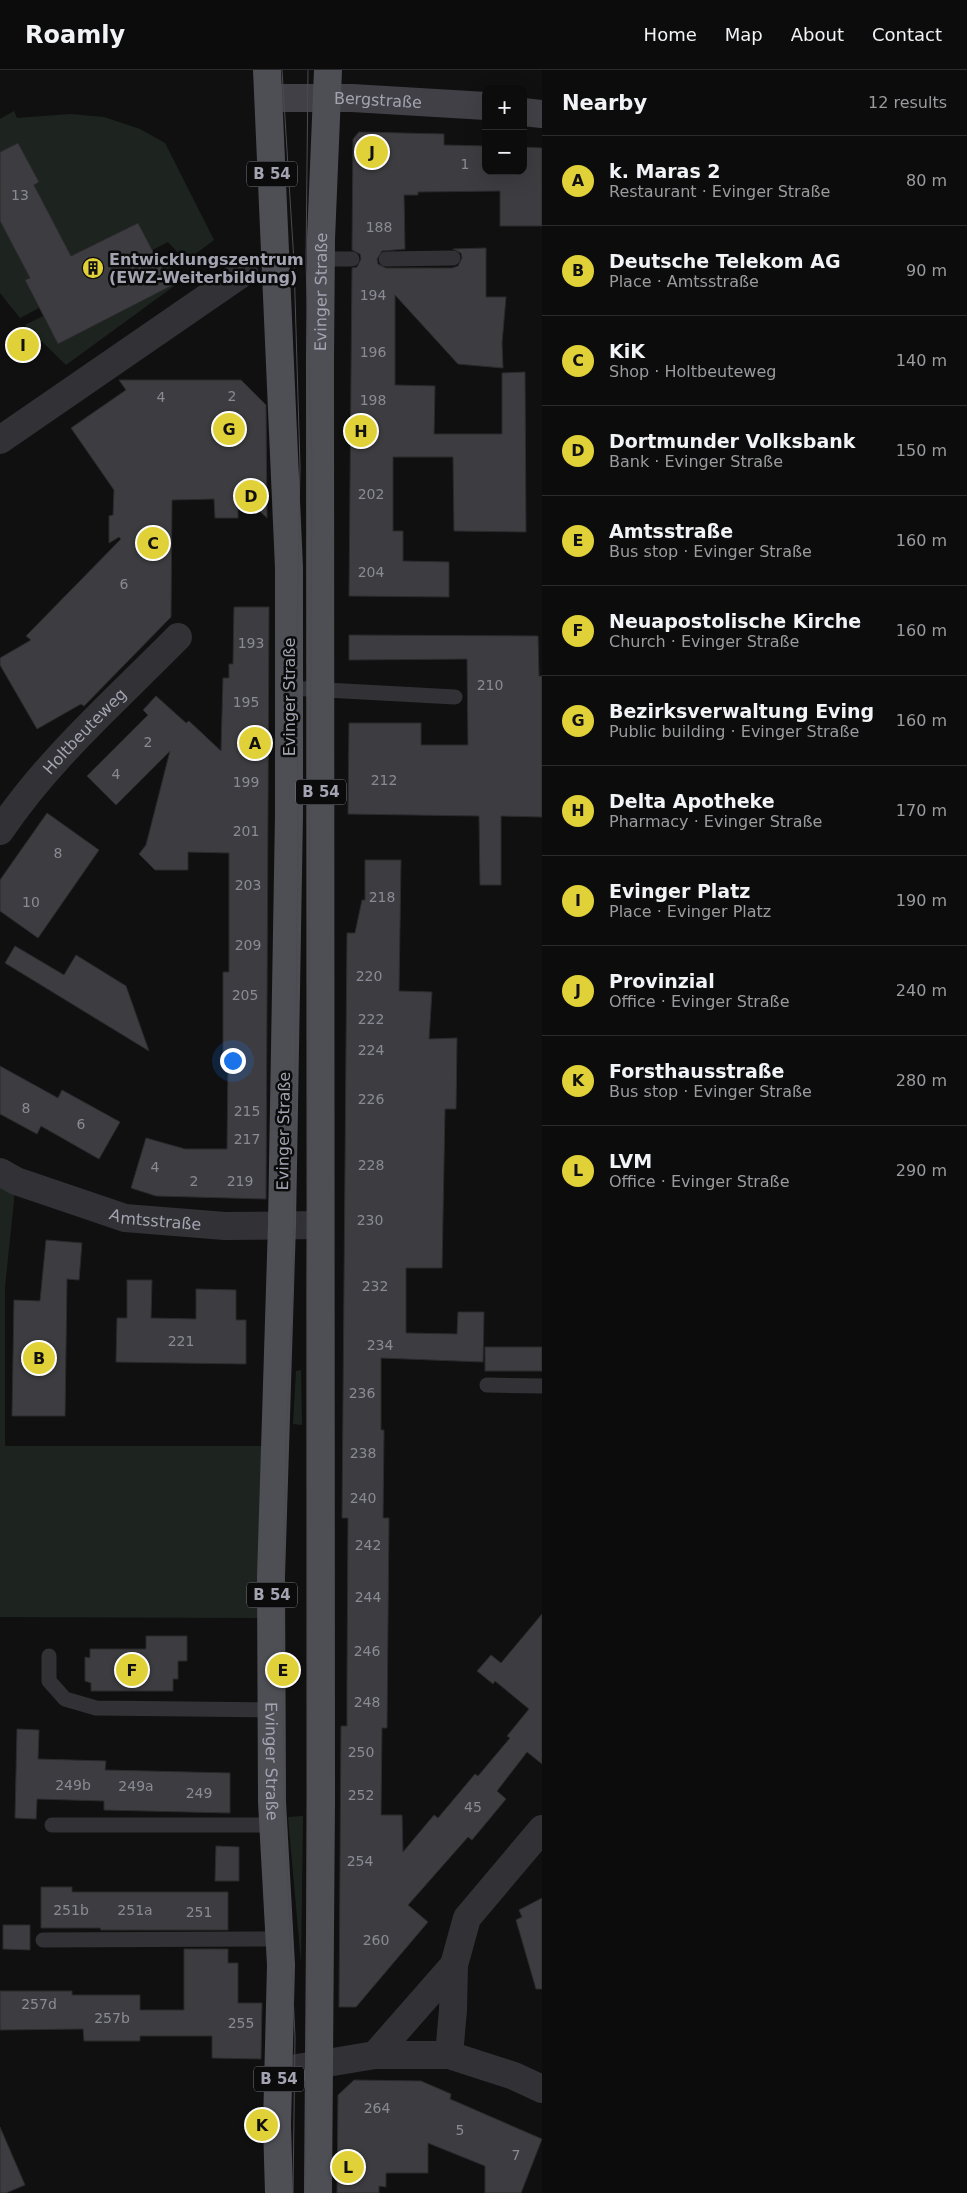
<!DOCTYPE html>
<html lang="en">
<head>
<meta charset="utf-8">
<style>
	:root { --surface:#0c0c0d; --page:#1a1a1b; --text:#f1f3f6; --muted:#9a9b9d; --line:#2c2c2e; --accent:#e1d139 }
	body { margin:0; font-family:"DejaVu Sans",sans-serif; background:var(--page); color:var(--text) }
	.controls { position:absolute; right:15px; top:15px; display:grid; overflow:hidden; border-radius:10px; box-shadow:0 5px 20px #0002 }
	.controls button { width:45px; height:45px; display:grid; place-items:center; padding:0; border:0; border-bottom:1px solid var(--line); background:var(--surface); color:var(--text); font:25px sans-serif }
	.you { position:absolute; left:232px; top:990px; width:18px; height:18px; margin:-12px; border:4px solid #fff; border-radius:50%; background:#1a73e8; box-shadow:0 0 0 8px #1a73e833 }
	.badge { display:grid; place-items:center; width:32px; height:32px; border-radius:50%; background:var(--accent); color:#111; font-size:16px; font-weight:700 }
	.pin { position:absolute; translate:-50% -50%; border:2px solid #fff; box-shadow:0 1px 5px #0006 }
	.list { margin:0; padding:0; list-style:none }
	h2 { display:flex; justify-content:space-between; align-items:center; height:65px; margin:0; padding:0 20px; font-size:21px }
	h2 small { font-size:16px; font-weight:400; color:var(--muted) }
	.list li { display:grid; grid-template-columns:32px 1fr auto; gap:15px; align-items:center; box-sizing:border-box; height:90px; padding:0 20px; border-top:1px solid var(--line) }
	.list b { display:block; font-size:19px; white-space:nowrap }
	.list p { margin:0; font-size:16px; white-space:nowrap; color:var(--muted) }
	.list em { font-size:16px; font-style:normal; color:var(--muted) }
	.map { position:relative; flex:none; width:542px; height:2123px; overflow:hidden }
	header { display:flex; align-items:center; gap:30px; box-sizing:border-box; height:70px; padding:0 25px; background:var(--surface); border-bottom:1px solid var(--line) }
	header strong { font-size:24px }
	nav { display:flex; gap:28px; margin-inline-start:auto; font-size:18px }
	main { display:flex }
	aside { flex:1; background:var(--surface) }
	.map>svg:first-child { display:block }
	.green { fill:#1d241f }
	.building { fill:#3d3d41; stroke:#2b2a2d }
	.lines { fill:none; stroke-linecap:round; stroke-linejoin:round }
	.lane { stroke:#323236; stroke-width:15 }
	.street { stroke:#323236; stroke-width:28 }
	.secondary { stroke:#404046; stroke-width:28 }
	.primary { stroke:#4e4e55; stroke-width:28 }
	.tram { stroke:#4b4b51; stroke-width:1 }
	.labels { text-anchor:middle; stroke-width:5; stroke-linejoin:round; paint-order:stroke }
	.number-label { font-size:14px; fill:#8a8a95 }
	.shield { fill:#0b0b0c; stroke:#757580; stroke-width:1 }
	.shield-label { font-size:15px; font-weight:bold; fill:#a3a3b1 }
	.street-label { font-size:16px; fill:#a3a3b1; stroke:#0b0b0c }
	.poi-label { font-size:16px; font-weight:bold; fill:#a3a3b1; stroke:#0b0b0c; text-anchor:start }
</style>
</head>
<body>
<header>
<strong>Roamly</strong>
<nav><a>Home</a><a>Map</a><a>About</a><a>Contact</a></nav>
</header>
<main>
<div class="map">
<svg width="542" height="2123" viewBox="0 0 542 2123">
	<rect width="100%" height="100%" fill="#101011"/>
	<g class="green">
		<polygon points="14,41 17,48 70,44 104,47 140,59 165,73 214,170 186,191 168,172 152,180 136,154 71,186 34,115 39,112 18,73 0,82 0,49"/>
		<polygon points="0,151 30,208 25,210 39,238 20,248 0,223"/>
		<polygon points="162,185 181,211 66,295 25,255 43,246 58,274 170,217 156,188"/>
		<polygon points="0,1102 16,1111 5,1217 5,1376 263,1376 262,1548 0,1547"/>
		<polygon points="301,1300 302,1355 293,1354 296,1301"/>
		<polygon points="303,1746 301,1892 288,1747"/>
	</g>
	<g class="building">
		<polygon points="359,62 444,64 444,75 486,76 486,101 523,101 523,77 542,78 542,156 500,156 500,121 418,122 418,125 404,125 405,179 382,181 377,189 378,194 386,198 452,198 458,196 462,188 461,183 453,179 486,178 486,227 506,227 502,273 503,298 458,294 395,225 395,315 435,316 434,364 502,364 502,303 525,302 526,462 454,461 453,387 393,387 393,461 403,461 403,491 449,492 449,527 349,526 352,198 357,197 361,189 360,184 352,180 353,69"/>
		<polygon points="18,73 39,112 34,115 71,186 138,153 171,216 58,274 25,210 30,208 0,151 0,82"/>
		<polygon points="119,310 241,310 266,335 267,448 238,421 238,448 215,448 214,429 172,430 171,547 84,636 81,634 37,659 0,595 0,588 31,570 26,566 121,469 119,467 109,473 109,446 113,445 114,420 71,358 126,320"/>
		<polygon points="234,537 269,537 266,1129 156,1126 131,1118 146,1068 185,1079 227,1079 228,997 223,998 223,902 229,902 229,783 188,782 188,800 155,800 139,784 146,775 170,681 116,735 87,706 148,645 143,640 156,626 186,653 189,651 221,681 223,608 229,608 229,594 233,594"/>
		<polygon points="349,565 538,566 539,606 542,606 542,747 501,746 501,815 480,815 479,746 348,744 349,653 421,653 421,675 468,675 467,589 349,590"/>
		<polygon points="47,743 99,780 38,868 0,841 0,810"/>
		<polygon points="365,790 401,790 399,921 432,922 429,969 457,968 456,1039 445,1039 442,1198 406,1198 406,1263 457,1264 458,1242 484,1242 483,1292 381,1288 381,1360 384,1360 383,1448 389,1448 387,1658 382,1658 381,1745 402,1745 403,1782 434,1745 438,1748 475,1704 478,1706 510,1668 507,1666 529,1639 495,1611 493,1614 477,1601 491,1585 501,1593 542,1544 542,1694 527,1682 497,1721 506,1729 472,1770 468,1767 408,1835 428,1852 356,1937 339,1937 341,1656 347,1656 347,1608 348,1448 342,1448 347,863 355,863 362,830 365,830"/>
		<polygon points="15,876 64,905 76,885 126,916 149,981 5,893"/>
		<polygon points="0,996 58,1028 62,1020 120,1052 99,1089 41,1056 37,1064 0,1044"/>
		<polygon points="46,1170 82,1173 79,1210 67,1209 65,1346 12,1346 14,1230 40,1231"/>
		<polygon points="127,1210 152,1210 151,1248 196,1249 196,1219 236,1220 236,1250 246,1250 246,1294 116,1292 117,1248 127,1248"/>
		<rect x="485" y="1277" width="57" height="24"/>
		<polygon points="146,1566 187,1566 187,1591 178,1591 178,1609 173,1609 173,1621 91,1621 91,1613 85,1611 85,1587 90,1588 90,1579 146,1579"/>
		<polygon points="17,1659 39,1660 38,1689 106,1691 105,1700 230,1703 230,1743 104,1740 104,1731 37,1729 36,1749 15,1748"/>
		<polygon points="216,1776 239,1777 239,1811 215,1811"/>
		<polygon points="41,1817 72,1817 72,1822 228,1822 228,1860 101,1860 100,1858 41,1858"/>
		<polygon points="542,1828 542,1919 536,1919 516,1850 522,1847 519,1840"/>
		<polygon points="3,1855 30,1855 30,1880 3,1879"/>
		<polygon points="184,1879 228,1879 228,1893 238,1893 238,1933 262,1933 261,1989 212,1988 212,1966 140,1966 140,1971 84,1971 83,1959 0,1960 0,1921 72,1921 72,1925 140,1925 140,1940 184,1940"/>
		<polygon points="354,2010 421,2011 451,2024 450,2029 542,2069 521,2123 485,2123 485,2096 428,2073 428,2103 386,2103 386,2117 379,2116 379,2123 337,2123 338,2025"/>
		<polygon points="0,2057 25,2115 6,2123 0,2123"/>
	</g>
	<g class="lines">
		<g class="lane">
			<polyline points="321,189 352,189"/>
			<polyline points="386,189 453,188"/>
			<polyline points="289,618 455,627"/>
			<polyline points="487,1315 542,1316"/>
			<polyline points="49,1586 49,1611 65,1629 96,1638 272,1640"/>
			<polyline points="52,1755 273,1755"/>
			<polyline points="43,1870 279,1869"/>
		</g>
		<g class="street">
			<polyline points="0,370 244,202"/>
			<path id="s1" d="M0,761C49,688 117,629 178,567"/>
			<path id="s2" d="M0,1102L16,1111L125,1148L225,1156L320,1155"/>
			<polyline points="375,1985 454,1895"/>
			<polyline points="449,1985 453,1940 454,1895 467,1848 542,1759"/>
			<polyline points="279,2001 375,1985 449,1985 514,2006 542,2019"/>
		</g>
		<g class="secondary">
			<path id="s3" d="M269,28H352L486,36"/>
			<polyline points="523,42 542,44"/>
		</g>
		<g class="primary">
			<path id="s4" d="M267,0L289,498V744L282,1154L271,1507L272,1732L281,1895L277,2055L279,2123"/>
			<path id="s5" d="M318,2123C320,1992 319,1862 321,1731L320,289L321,169L328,0"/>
		</g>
		<g class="tram">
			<polyline points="282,0 294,192 300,396 297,567 298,778 293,1221 286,1368 283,1600 284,1731 295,1967 293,2123"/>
			<polyline points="305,2123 307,1968 307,1219 312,395 306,192 308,0"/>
		</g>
	</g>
	<defs>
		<g id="building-disc" transform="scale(1.125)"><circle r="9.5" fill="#e1d139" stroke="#0b0b0c"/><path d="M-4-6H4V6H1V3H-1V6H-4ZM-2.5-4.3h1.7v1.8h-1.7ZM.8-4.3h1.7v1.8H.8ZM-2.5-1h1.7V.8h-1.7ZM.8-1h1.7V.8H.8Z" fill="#111"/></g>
	</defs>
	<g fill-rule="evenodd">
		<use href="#building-disc" x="93" y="198"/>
	</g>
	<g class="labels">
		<g class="number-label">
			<text x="465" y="99">1</text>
			<text x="20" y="130">13</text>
			<text x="379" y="162">188</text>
			<text x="373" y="230">194</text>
			<text x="373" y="287">196</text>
			<text x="232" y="331">2</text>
			<text x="161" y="332">4</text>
			<text x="373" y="335">198</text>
			<text x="371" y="429">202</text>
			<text x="371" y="507">204</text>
			<text x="124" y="519">6</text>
			<text x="251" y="578">193</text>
			<text x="490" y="620">210</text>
			<text x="246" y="637">195</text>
			<text x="148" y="677">2</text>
			<text x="116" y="709">4</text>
			<text x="384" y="715">212</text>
			<text x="246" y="717">199</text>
			<text x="246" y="766">201</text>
			<text x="58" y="788">8</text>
			<text x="248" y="820">203</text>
			<text x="382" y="832">218</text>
			<text x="31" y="837">10</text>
			<text x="248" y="880">209</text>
			<text x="369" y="911">220</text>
			<text x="245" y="930">205</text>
			<text x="371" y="954">222</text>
			<text x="371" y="985">224</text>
			<text x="371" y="1034">226</text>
			<text x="26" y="1043">8</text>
			<text x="247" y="1046">215</text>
			<text x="81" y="1059">6</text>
			<text x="247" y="1074">217</text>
			<text x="371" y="1100">228</text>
			<text x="155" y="1102">4</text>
			<text x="194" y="1116">2</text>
			<text x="240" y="1116">219</text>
			<text x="370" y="1155">230</text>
			<text x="375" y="1221">232</text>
			<text x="181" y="1276">221</text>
			<text x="380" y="1280">234</text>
			<text x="362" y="1328">236</text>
			<text x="363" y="1388">238</text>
			<text x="363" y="1433">240</text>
			<text x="368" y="1480">242</text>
			<text x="368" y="1532">244</text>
			<text x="367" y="1586">246</text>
			<text x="367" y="1637">248</text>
			<text x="361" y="1687">250</text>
			<text x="73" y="1720">249b</text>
			<text x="136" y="1721">249a</text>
			<text x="199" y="1728">249</text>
			<text x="361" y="1730">252</text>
			<text x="473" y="1742">45</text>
			<text x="360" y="1796">254</text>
			<text x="71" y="1845">251b</text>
			<text x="135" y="1845">251a</text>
			<text x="199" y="1847">251</text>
			<text x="376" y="1875">260</text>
			<text x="39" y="1939">257d</text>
			<text x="112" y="1953">257b</text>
			<text x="241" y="1958">255</text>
			<text x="377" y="2043">264</text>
			<text x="460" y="2065">5</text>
			<text x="516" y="2090">7</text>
		</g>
		<g class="shield">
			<rect x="247" y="91.5" width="50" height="25" rx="4"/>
			<rect x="296" y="709.5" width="50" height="25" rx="4"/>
			<rect x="247" y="1512.5" width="50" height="25" rx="4"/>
			<rect x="254" y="1996.5" width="50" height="25" rx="4"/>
		</g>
		<g class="shield-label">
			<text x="272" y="109">B 54</text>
			<text x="321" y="727">B 54</text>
			<text x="272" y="1530">B 54</text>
			<text x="279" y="2014">B 54</text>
		</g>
		<g class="street-label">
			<text dy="6" stroke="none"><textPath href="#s3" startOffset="109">Bergstraße</textPath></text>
			<text dy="6" stroke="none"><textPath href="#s5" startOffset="1901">Evinger Straße</textPath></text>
			<text transform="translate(289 627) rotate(-90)" y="6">Evinger Straße</text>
			<text dy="6" stroke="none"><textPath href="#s1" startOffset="131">Holtbeuteweg</textPath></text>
			<text transform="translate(283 1061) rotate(-89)" y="6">Evinger Straße</text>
			<text dy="6" stroke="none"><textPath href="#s2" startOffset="164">Amtsstraße</textPath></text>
			<text dy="6" stroke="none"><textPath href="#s4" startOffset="1692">Evinger Straße</textPath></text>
		</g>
		<g class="poi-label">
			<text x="109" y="195">Entwicklungszentrum<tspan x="109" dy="18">(EWZ-Weiterbildung)</tspan></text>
		</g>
	</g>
</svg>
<div class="controls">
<button>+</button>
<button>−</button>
</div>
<div class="you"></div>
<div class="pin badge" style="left:255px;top:673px">A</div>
<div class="pin badge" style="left:39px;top:1288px">B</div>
<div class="pin badge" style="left:153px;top:473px">C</div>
<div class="pin badge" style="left:251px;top:426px">D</div>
<div class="pin badge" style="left:283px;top:1600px">E</div>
<div class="pin badge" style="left:132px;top:1600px">F</div>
<div class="pin badge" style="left:229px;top:359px">G</div>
<div class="pin badge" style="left:361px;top:361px">H</div>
<div class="pin badge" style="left:23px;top:275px">I</div>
<div class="pin badge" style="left:372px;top:82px">J</div>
<div class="pin badge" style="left:262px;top:2055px">K</div>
<div class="pin badge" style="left:348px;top:2097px">L</div>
</div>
<aside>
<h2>Nearby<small>12 results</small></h2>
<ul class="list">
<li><span class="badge">A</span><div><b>k. Maras 2</b><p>Restaurant · Evinger Straße</p></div><em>80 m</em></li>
<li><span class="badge">B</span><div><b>Deutsche Telekom AG</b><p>Place · Amtsstraße</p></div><em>90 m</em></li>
<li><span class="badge">C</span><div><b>KiK</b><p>Shop · Holtbeuteweg</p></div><em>140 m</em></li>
<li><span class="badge">D</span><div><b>Dortmunder Volksbank</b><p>Bank · Evinger Straße</p></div><em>150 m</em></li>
<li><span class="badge">E</span><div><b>Amtsstraße</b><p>Bus stop · Evinger Straße</p></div><em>160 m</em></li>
<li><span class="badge">F</span><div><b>Neuapostolische Kirche</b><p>Church · Evinger Straße</p></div><em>160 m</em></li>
<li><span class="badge">G</span><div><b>Bezirksverwaltung Eving</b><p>Public building · Evinger Straße</p></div><em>160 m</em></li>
<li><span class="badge">H</span><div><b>Delta Apotheke</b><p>Pharmacy · Evinger Straße</p></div><em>170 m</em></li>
<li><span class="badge">I</span><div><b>Evinger Platz</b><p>Place · Evinger Platz</p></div><em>190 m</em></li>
<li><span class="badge">J</span><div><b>Provinzial</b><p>Office · Evinger Straße</p></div><em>240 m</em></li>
<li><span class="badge">K</span><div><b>Forsthausstraße</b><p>Bus stop · Evinger Straße</p></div><em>280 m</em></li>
<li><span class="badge">L</span><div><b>LVM</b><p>Office · Evinger Straße</p></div><em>290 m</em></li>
</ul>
</aside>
</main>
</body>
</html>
